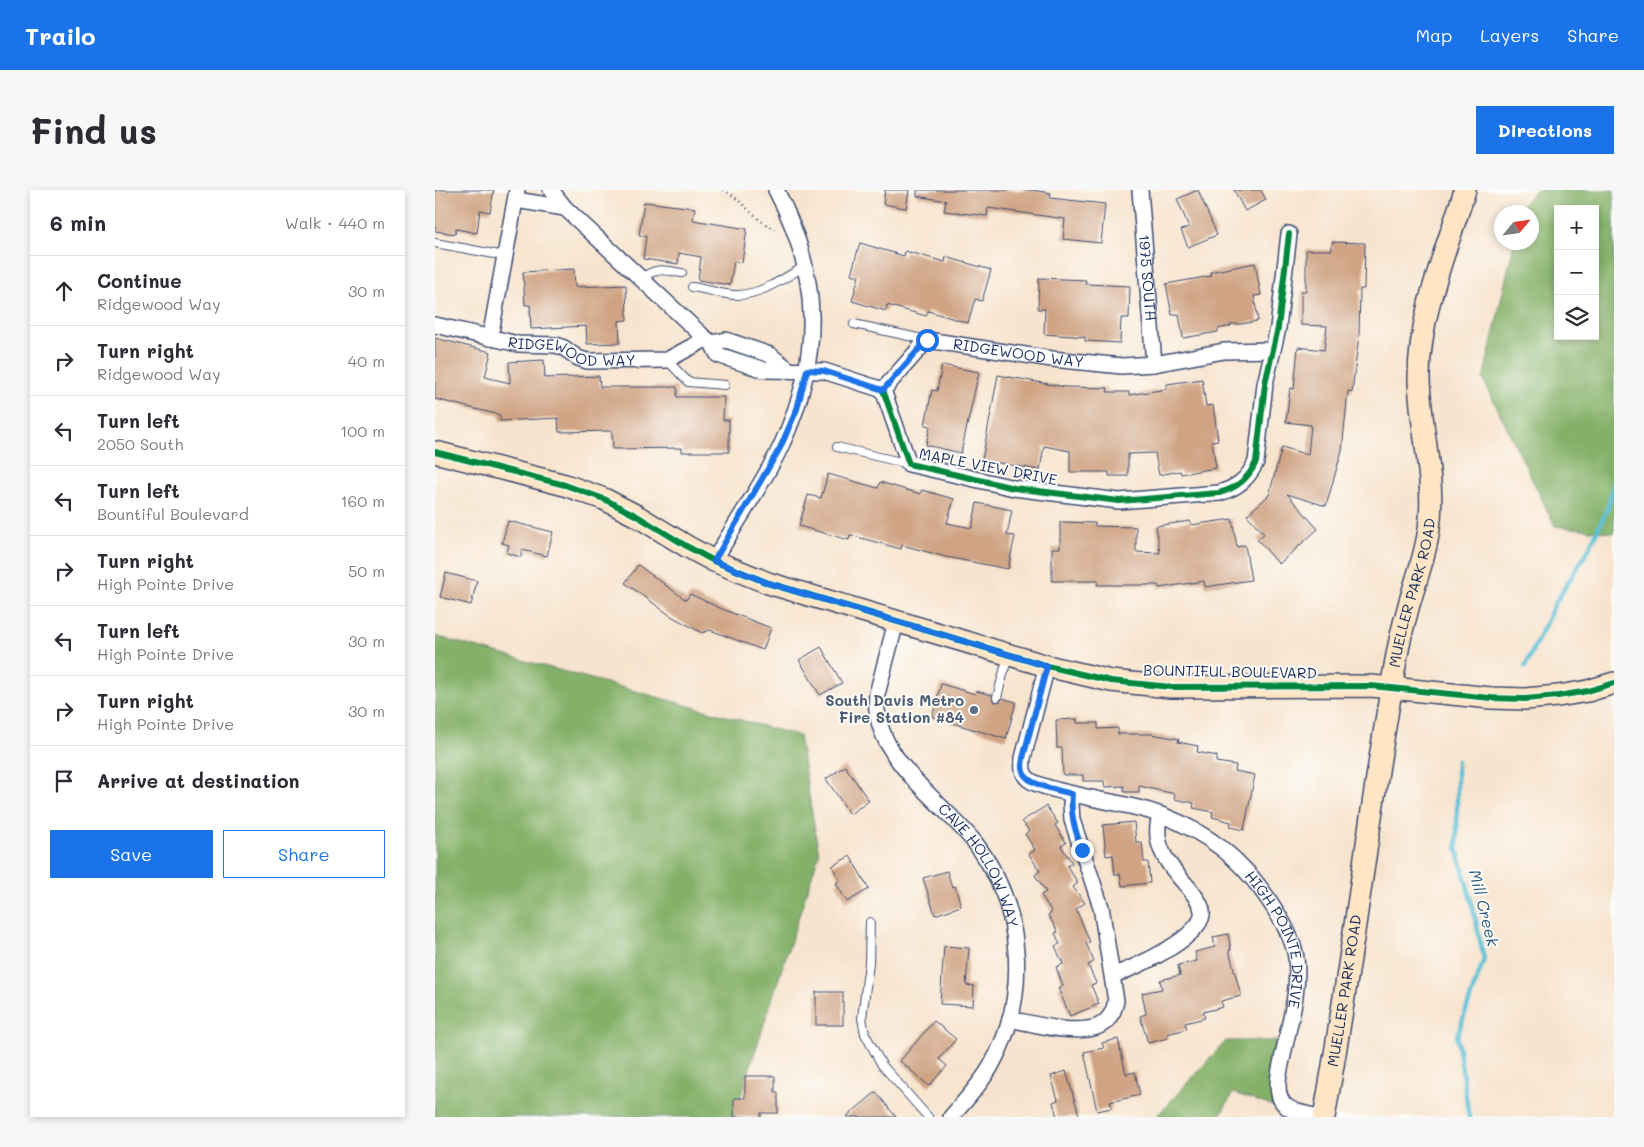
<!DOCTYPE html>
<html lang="en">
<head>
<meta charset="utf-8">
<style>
	:root { --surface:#fff; --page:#f7f7f7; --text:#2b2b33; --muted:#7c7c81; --line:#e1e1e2; --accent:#1a73e8 }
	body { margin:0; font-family:Mali,sans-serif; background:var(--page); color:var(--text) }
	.controls { position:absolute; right:15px; top:15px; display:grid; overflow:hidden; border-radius:0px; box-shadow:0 2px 8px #0003 }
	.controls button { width:45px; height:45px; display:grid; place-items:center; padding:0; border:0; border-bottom:1px solid var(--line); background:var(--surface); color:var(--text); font:25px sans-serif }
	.compass { position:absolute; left:1059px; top:15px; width:45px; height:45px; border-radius:50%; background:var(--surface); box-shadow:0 2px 8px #0003; rotate:61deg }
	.stop { position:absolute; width:15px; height:15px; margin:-11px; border:4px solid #1a73e8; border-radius:50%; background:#fff }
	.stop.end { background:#1a73e8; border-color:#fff; box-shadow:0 1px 5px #0008 }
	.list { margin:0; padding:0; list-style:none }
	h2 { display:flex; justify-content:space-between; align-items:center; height:65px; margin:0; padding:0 20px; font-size:21px }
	h2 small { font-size:16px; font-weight:400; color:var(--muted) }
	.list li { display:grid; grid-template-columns:32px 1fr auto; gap:15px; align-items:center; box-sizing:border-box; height:70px; padding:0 20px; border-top:1px solid var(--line) }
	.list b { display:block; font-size:19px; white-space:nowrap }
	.list p { margin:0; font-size:16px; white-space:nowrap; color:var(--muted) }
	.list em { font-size:16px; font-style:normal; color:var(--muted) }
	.actions { display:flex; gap:10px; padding:15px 20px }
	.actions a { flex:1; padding:11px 0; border:1px solid var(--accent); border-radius:0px; text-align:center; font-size:18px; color:var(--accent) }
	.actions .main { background:var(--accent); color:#fff }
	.icon { flex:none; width:28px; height:28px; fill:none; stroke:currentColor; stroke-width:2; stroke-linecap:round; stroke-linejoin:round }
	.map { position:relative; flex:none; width:1179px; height:927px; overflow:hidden; border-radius:0px }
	header { display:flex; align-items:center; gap:30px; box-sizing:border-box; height:70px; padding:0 25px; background:var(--accent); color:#fff }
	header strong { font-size:24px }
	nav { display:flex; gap:28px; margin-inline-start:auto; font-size:18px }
	.intro { display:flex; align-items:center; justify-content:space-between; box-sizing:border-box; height:120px; padding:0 30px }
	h1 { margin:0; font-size:35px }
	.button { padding:12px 22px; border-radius:0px; background:var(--accent); color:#fff; font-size:18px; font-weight:700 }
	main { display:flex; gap:30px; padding:0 30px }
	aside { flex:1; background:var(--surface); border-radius:0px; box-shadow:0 2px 8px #0003 }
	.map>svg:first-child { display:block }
	.forest { fill:#84b169; stroke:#507064; fill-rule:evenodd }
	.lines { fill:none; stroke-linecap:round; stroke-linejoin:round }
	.stream { stroke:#57bed5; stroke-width:4.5 }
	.building { fill:#cfa383 }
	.lane-casing { stroke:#3c4a6f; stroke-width:10 }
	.street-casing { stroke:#3c4a6f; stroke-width:18 }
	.secondary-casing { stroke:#3c4a6f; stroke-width:24 }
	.path { stroke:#3c4a6f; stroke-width:2.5; stroke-dasharray:1 4; stroke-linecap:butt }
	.lane { stroke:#fff; stroke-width:8 }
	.street { stroke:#fff; stroke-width:15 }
	.secondary { stroke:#fee5c5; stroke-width:21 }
	.cycleway-casing { stroke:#fdfcf7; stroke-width:9 }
	.cycleway { stroke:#00873e; stroke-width:6 }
	.route { stroke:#1a73e8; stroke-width:6 }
	.service-dot { fill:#5c6f8a; stroke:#fdfcf7; stroke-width:2 }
	.labels { text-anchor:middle; stroke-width:4; stroke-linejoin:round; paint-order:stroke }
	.street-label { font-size:15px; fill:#1b2f5e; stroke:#fdfcf7 }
	.service-label { font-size:15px; font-weight:bold; fill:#4e5e75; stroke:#fdfcf7; text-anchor:end }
	.water-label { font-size:16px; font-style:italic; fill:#2d5a82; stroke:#fdfcf7 }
</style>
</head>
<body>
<header>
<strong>Trailo</strong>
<nav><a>Map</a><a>Layers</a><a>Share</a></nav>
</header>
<div class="intro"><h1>Find us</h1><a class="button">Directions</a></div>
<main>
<aside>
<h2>6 min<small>Walk · 440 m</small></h2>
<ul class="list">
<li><svg class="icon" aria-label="ahead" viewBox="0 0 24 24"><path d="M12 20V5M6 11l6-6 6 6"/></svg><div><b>Continue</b><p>Ridgewood Way</p></div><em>30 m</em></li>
<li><svg class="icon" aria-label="right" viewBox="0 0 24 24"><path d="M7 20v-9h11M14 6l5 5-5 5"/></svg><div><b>Turn right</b><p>Ridgewood Way</p></div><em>40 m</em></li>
<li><svg class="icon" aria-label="left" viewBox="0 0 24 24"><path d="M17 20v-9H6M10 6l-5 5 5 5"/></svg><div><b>Turn left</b><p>2050 South</p></div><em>100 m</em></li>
<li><svg class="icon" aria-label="left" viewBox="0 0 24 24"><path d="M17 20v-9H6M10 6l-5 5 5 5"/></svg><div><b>Turn left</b><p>Bountiful Boulevard</p></div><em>160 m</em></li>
<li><svg class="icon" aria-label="right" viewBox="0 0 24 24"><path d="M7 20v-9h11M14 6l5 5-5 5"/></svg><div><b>Turn right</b><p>High Pointe Drive</p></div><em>50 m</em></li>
<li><svg class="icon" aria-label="left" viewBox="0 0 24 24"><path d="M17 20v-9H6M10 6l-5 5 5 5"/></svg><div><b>Turn left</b><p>High Pointe Drive</p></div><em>30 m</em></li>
<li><svg class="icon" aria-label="right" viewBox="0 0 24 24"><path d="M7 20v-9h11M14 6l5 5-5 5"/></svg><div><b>Turn right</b><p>High Pointe Drive</p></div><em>30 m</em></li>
<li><svg class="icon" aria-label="arrive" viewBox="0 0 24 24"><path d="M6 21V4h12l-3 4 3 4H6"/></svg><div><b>Arrive at destination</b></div></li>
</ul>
<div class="actions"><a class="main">Save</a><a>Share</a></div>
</aside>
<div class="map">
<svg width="1179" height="927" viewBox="0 0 1179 927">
	<rect width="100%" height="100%" fill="#fdfcf7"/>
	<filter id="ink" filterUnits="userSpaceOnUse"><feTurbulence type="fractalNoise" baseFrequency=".02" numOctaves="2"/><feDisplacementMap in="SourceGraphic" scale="10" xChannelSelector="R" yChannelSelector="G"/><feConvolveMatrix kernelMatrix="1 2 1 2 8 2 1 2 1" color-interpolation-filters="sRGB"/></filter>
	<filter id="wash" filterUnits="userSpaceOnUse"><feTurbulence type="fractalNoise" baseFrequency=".0096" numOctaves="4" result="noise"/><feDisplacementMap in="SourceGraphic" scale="20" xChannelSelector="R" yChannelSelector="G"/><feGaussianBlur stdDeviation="1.12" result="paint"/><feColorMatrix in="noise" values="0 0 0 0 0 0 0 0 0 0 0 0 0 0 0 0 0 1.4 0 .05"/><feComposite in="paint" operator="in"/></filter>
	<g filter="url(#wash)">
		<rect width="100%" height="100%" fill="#f7e4ce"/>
		<g class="forest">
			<path d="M1101,0H1179V343L1120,336L1048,189L1079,53L1096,52V22H1086L1088,14ZM1123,19H1160V146H1123Z"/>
			<polygon points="0,446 364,546 384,664 299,927 0,927"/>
			<polygon points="791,851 843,851 843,918 798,903 784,927 721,927"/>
		</g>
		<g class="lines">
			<g class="stream">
				<polyline points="1090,477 1120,413 1153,361 1173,317 1179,293"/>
				<polyline points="1022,571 1022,658 1037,714 1049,769 1022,846 1034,927"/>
			</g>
		</g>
		<g id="blocks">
			<g class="building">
				<polygon points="0,0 59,0 55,22 45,20 42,43 21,39 20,44 0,41"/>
				<polygon points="450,0 474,0 471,18 448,14"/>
				<polygon points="482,0 597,0 616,3 615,8 670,14 666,53 628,49 630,29 553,18 552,26 509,21 511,11 482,6"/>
				<polygon points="763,0 782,45 753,57 746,40 754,37 742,9"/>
				<polygon points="799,0 826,0 831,10 810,21"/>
				<polygon points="209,12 260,18 258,30 312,39 307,72 299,71 295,95 263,90 266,67 244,63 243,74 208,69 211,46 204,46"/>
				<polygon points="897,52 930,53 929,99 925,99 924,145 917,202 913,201 907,260 891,316 852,304 883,339 844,374 822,349 829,344 812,325 834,305 847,257 873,265 876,235 851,232 855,198 859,199 863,157 889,160 892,136 866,135 866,101 871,101 871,60 897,60"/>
				<polygon points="425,53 469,66 470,61 510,72 511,67 556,80 547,111 540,109 533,133 493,121 491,126 452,115 451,121 417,111 424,86 416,84"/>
				<polygon points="820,73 826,105 819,106 823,131 806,134 796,134 796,136 783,139 783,142 748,148 744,124 737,125 731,94 776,86 775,82"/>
				<polygon points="139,79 140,97 191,95 192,130 184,131 185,153 152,154 151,136 96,139 95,115 90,115 88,82"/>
				<polygon points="604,88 651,90 650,94 695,96 694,128 686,128 685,153 650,151 650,147 609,144 610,119 603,119"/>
				<polygon points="0,148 56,162 50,187 75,193 74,172 109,170 110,188 164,186 165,197 242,197 242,207 289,207 288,230 294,230 294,262 247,262 247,258 178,259 177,241 124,242 123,228 65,231 65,225 0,209"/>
				<polygon points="507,175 544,182 526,263 491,255 495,236 490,235 497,200 502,201"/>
				<polygon points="563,185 630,197 673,198 672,202 694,202 694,205 732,199 732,194 767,189 771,216 778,215 783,250 777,251 781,278 746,284 745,281 724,285 720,263 693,264 693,286 674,286 674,282 635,282 635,261 609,256 605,280 547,270"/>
				<polygon points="393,284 443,298 445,292 485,304 487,300 519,309 512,333 537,338 542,313 577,320 572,345 580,346 573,379 511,367 467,355 466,359 415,345 414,350 364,336 373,305 386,308"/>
				<polygon points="797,329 802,357 810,355 816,390 770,397 769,391 724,398 723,395 662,395 663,391 617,391 617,358 625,358 625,332 660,333 660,336 701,337 701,362 725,363 721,336 755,331 756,335"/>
				<polygon points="73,331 118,342 112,366 87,360 86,367 72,363 74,355 67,353"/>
				<polygon points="203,375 251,410 255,404 287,419 336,438 328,460 275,440 267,443 236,426 190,393"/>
				<polygon points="11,383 42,391 36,415 5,407"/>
				<polygon points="386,457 407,493 385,505 364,470"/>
				<polygon points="506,494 540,504 541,501 557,505 558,511 561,512 566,511 567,508 581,512 571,549 497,527"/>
				<polygon points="642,529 642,533 663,533 663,539 683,538 683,544 716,544 744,549 743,552 763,556 762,562 782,566 781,572 801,575 800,581 820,585 809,640 795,637 796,632 777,627 778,622 758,618 759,613 739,609 740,604 704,596 704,602 689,602 689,596 670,597 669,591 648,591 648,585 628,585 627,558 622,558 621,530"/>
				<polygon points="410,576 434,611 415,624 391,589"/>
				<polygon points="611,616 623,633 620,635 631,653 626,656 637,673 632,676 643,693 638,697 650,713 641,719 655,752 651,753 659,772 653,775 661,793 656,795 664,814 635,826 623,798 628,796 621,777 628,774 620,756 625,754 620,743 623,742 613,725 617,722 606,705 611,702 600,685 605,681 594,664 600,660 590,644 594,641 587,631"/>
				<polygon points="699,632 701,652 707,652 709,672 713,672 715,693 687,696 685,684 680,685 678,665 671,666 668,635"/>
				<polygon points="415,666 434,699 412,712 401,693 405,690 397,676"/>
				<polygon points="512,681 517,697 520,696 526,716 500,725 488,688"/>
				<polygon points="793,744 796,760 794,760 806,806 786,811 788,817 768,822 770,828 750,833 752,839 732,844 733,848 713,853 705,826 711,824 707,803 727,799 725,790 745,785 743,775 762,771 760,762 780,757 778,747"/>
				<polygon points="509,756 534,758 531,795 539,796 538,816 505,814"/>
				<rect x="381" y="802" width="27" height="33"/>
				<polygon points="499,831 521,849 504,869 512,876 494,896 465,871"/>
				<polygon points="683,849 691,884 700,882 705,905 675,912 677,918 662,921 649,862 669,858 667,853"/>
				<polygon points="631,881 644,925 645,927 622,927 618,912 623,910 616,886"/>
				<polygon points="310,886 340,886 340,902 343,902 343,923 326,923 326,927 299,927 299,908 310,908"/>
				<polygon points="441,902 461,927 411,927"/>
			</g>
		</g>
	</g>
	<g filter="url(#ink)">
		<use href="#blocks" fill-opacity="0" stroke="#3c4a6f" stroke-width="1"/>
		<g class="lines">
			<g class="lane-casing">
				<g id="lane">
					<polyline points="0,53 70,66"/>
					<path d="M206,88C223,77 228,80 247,83"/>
					<path d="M257,97C271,99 285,104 299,105C325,106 349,88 370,76"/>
					<polyline points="419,134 492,150"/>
					<polyline points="232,170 253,192 290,195"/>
					<polyline points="402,257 474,274"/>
					<polyline points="562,507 573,466"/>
					<polyline points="435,732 434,773 427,828 430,844 447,875 493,927"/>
				</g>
			</g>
			<g class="street-casing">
				<g id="street">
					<polyline points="116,0 130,18 271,149"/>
					<path id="s1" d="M705,0L719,174"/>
					<polyline points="81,10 130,18"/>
					<path id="s2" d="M0,135L83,154L121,155L129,158L143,168L152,171L232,170L271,149L277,153L283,165L329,180L389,181L448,200"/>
					<polyline points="55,148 82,0"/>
					<polyline points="277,153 291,150 335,165 353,179"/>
					<path d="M448,200L474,274L579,298L684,311L784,303C802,298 813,289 821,272L830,194L843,138L854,44"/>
					<path id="s3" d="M448,200L492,150L617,169L687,176L719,174L789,161L838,160"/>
					<path d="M279,371C300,333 327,296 346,256C387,168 387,87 341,0"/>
					<path id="s4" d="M461,432L442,504C435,567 507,610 541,654C589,718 595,807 556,876C545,895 530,911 516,927"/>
					<path id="s5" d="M612,476L588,568C587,577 587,586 596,591C608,598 634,603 647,606C665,610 682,613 699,617C740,626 782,649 810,680C828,699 858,742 861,768C865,800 854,834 848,865C846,875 843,885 843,895C843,903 845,911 851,916C859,923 873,924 883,927"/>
					<path d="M678,785C698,779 772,746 767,720C765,711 758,703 753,697C734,676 716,655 725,626"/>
					<path d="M575,829C600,834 640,846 664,836C674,831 679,821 681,811L666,717L637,630L636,615L637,604"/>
				</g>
			</g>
			<g class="secondary-casing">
				<g id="secondary">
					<polyline points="0,262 130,295 169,309 202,326 253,357 279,371 333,393 612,476 676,491 736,497 936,496 1056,508 1090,509 1123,506 1153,501 1179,493"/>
					<path id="s6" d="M889,927C914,792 930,655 953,519C958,488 962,456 971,426C978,397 990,369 994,339C1001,288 985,239 984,188C984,122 1011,62 1030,0"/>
				</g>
			</g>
			<path class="path" d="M288,0C308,9 319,31 340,39"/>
			<use href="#lane" class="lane"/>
			<use href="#street" class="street"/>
			<use href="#secondary" class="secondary"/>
			<g class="cycleway-casing">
				<g id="cycleway">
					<path d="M448,200L474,274L579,298L684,311L784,303C802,298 813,289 821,272L830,194L843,138L854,44"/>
					<polyline points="0,262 130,295 169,309 202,326 253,357 279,371 333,393 612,476 676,491 736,497 936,496 1056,508 1090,509 1123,506 1153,501 1179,493"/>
				</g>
			</g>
			<use href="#cycleway" class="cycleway"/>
		</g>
	</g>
	<g class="lines" filter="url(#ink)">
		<path class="route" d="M492,150L448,200L389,181L372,180L362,219L345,258L279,371L333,393L612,476L588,568C587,574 586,579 589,584C596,596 624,600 637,604C635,626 640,639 647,660"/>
	</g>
	<circle class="service-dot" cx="539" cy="520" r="5"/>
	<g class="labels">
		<g class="street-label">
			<text dy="5" stroke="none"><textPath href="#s1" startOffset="88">1975 SOUTH</textPath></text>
			<text dy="5" stroke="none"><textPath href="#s2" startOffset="141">RIDGEWOOD WAY</textPath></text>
			<text dy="5" stroke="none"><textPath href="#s3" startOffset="159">RIDGEWOOD WAY</textPath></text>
			<text transform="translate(553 277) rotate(11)" y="5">MAPLE VIEW DRIVE</text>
			<text dy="5" stroke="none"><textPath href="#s6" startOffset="532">MUELLER PARK ROAD</textPath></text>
			<text transform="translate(795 482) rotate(1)" y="5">BOUNTIFUL BOULEVARD</text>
			<text dy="5" stroke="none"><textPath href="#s4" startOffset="280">CAVE HOLLOW WAY</textPath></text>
			<text dy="5" stroke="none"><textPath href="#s5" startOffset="436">HIGH POINTE DRIVE</textPath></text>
			<text dy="5" stroke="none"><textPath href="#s6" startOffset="128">MUELLER PARK ROAD</textPath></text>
		</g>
		<g class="service-label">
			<text x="529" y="516">South Davis Metro<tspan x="529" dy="17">Fire Station #84</tspan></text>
		</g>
		<g class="water-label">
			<text transform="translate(1049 718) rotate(76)" y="6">Mill Creek</text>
		</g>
	</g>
</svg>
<div class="controls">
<button>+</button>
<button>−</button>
<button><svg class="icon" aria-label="layers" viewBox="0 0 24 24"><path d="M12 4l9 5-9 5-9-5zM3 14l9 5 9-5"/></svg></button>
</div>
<svg class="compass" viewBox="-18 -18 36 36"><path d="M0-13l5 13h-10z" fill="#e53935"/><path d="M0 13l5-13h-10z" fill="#7c7c81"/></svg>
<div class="stop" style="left:492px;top:150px"></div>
<div class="stop end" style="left:647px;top:660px"></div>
</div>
</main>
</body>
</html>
